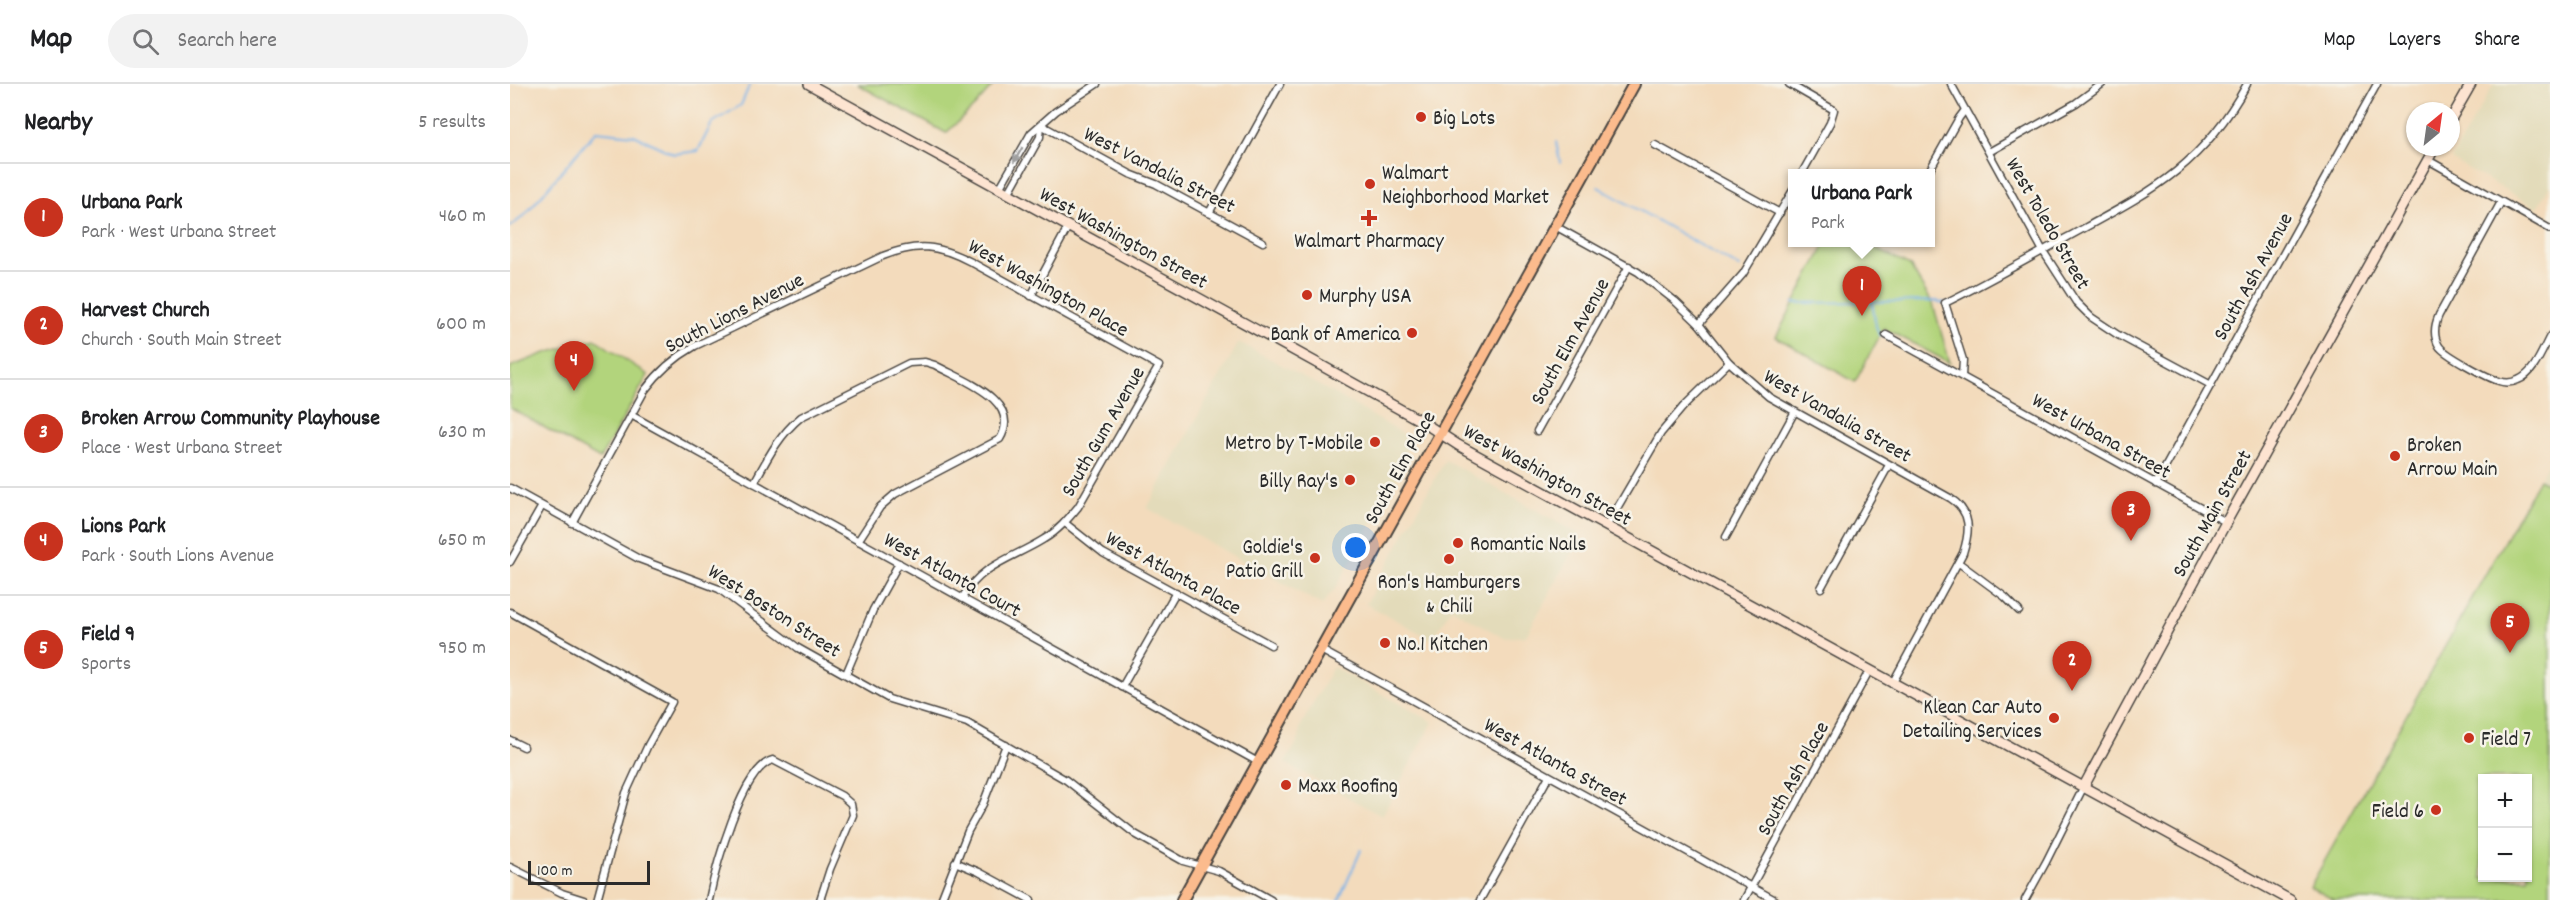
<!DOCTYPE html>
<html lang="en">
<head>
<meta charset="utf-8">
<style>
	:root { --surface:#fff; --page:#f2f2f2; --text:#202124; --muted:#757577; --line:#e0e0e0; --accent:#c8321e }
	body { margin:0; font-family:Dekko,sans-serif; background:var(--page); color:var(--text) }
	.controls { position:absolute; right:18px; bottom:18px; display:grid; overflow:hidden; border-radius:0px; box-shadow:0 2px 4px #0004 }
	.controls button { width:54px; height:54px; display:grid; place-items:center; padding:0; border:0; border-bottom:2px solid var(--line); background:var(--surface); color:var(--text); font:30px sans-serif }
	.compass { position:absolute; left:1896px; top:18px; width:54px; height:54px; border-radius:50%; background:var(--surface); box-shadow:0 2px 4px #0004; rotate:29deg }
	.scale { position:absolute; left:18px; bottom:15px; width:122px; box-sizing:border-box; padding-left:6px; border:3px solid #2b2b2b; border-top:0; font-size:16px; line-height:21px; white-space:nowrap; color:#2b2b2b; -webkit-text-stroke:4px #f7f3e8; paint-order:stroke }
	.you { position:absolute; left:846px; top:464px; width:21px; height:21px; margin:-15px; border:4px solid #fff; border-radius:50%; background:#1a73e8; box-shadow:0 0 0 9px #1a73e833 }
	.badge { display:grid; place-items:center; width:39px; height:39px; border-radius:50%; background:var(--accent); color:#fff; font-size:20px; font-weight:700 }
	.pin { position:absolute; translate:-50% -50px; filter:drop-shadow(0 2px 3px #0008) }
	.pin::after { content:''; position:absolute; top:32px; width:21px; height:18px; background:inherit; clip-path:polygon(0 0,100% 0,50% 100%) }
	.popup { position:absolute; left:1278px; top:85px; width:147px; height:78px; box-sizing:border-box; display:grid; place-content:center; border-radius:0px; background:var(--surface); filter:drop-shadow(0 2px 4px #0005); font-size:20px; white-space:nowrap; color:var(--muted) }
	.popup b { font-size:22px; color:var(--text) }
	.popup::after { content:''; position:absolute; left:50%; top:100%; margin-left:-12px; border:12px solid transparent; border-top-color:var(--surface) }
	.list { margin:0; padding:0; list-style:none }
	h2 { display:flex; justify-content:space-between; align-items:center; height:78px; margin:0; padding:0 24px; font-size:26px }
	h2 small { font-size:20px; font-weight:400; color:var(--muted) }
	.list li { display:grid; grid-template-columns:39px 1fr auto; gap:18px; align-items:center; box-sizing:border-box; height:108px; padding:0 24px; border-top:2px solid var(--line) }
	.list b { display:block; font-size:22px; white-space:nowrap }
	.list p { margin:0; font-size:20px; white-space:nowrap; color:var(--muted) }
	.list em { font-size:20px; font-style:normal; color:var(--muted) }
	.icon { flex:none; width:33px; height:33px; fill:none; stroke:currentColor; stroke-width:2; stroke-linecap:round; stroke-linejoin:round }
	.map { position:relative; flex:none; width:2040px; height:816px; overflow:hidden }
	header { display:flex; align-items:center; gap:36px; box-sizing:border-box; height:84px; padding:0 30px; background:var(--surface); border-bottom:2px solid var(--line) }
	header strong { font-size:28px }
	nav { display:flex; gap:33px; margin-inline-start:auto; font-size:21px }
	.search { width:420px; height:54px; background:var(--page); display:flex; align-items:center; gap:15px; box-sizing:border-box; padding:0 21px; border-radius:33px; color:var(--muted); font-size:22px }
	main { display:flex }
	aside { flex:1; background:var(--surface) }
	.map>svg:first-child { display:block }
	.built { fill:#e3dbba }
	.green { fill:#b2d47c; stroke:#6e8054; stroke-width:1.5; fill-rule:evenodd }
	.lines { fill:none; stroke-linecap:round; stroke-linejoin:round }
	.stream { stroke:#77b2e8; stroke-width:2 }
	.street-casing { stroke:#494541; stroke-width:9 }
	.secondary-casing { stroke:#494541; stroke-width:12 }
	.primary-casing { stroke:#494541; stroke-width:14 }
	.street { stroke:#fff; stroke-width:6 }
	.secondary { stroke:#fde4d1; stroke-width:9 }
	.primary { stroke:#fbbb8d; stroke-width:10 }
	.oneway { fill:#a0a0a0 }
	.poi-dot { fill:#c8321e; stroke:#f7f3e8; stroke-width:2 }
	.labels { text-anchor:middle; stroke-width:5; stroke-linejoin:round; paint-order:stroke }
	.poi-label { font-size:21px; fill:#2b2b2b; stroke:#f7f3e8; text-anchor:start }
	.street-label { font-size:21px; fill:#2b2b2b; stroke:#f7f3e8 }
</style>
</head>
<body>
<header>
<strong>Map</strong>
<div class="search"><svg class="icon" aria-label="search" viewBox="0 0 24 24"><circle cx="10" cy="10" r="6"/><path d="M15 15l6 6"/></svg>Search here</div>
<nav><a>Map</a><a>Layers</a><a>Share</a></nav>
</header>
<main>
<aside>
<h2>Nearby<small>5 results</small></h2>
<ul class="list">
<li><span class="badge">1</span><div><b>Urbana Park</b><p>Park · West Urbana Street</p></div><em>460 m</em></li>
<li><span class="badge">2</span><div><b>Harvest Church</b><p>Church · South Main Street</p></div><em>600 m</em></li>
<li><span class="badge">3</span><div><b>Broken Arrow Community Playhouse</b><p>Place · West Urbana Street</p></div><em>630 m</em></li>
<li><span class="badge">4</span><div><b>Lions Park</b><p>Park · South Lions Avenue</p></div><em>650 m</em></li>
<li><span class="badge">5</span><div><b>Field 9</b><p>Sports</p></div><em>950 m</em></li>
</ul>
</aside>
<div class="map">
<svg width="2040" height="816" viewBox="0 0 2040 816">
	<rect width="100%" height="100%" fill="#f7f3e8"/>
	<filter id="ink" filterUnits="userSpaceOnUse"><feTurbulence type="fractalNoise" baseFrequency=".0167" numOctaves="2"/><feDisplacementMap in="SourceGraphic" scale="12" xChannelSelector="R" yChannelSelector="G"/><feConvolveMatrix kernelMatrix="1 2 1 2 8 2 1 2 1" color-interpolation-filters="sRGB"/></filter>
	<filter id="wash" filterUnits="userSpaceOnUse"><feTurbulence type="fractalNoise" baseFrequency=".008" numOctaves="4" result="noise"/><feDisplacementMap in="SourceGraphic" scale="24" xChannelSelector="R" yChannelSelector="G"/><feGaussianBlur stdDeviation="1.35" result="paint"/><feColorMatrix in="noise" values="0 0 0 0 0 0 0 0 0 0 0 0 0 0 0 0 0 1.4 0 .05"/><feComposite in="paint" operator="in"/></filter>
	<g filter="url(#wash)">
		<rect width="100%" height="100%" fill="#f3dbbc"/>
		<g class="built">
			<polygon points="1984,0 2040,0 2040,101 2027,124 1941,75"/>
			<polygon points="729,258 834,315 900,354 886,397 825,505 812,521 637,424"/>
			<polygon points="2040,375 2040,401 2029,395"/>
			<polygon points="935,376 1071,451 1016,552 994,554 941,524 923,556 856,520"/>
			<polygon points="823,583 923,638 872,732 775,679 789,655 790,643"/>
		</g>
		<g class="green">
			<polygon points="347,0 484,0 465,22 436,49"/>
			<polygon points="1316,159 1355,159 1400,182 1423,220 1440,279 1374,244 1345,298 1266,253"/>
			<polygon points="85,255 138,291 90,375 0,324 0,283 33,270"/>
			<path d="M2029,395L2040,401V816H1824L1800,803ZM1972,694H2018V794H1972Z"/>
		</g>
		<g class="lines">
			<g class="stream">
				<polyline points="1046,58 1050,78"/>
				<polyline points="1088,103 1229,183"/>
				<polyline points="0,143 15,131 86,47 124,51 164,70 188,67 202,39 231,21 240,0"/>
				<polyline points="1362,218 1366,242 1369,251 1376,251"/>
				<polyline points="1283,219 1426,217 1435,219"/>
				<polyline points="829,816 851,766"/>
			</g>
		</g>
	</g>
	<g filter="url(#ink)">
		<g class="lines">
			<g class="street-casing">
				<g id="street">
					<polyline points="1279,0 1324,26 1320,39 1292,89"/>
					<polyline points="1441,0 1533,167 1566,218 1581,233 1608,251 1701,301"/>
					<polyline points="531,41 620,90 646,100 753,158"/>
					<polyline points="1145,61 1270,129"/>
					<polyline points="1479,68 1566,19 1592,0"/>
					<polyline points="1918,76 2040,145"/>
					<polyline points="1418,89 1449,34 1455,26"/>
					<polyline points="489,105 521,49 546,27 587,0"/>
					<polyline points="498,110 530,53 531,41"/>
					<path d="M1991,118L1929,231C1924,242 1923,252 1929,262C1935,271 1978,294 1989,297C1995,299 2002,299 2008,296C2024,290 2032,267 2040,252"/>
					<polyline points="699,129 770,0"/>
					<path d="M1045,142L1128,188L1165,217L1189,240L1219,278L1259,313L1440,414C1462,428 1460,447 1453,469L1382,600"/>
					<polyline points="521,212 558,143"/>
					<polyline points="1189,240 1233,190 1283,106"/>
					<polyline points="1376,251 1716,438"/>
					<path d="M1452,292L1453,276L1435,219C1476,199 1516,176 1556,154C1638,109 1690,86 1737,0"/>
					<polyline points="121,331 748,678"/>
					<polyline points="1027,347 1119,182"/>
					<path d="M244,399C257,375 269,351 291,333L399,279L415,278L425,281C451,296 513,316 490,355L385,410L370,423L348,457"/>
					<polyline points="1646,400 1867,0"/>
					<polyline points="0,404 129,475 209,505 288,564 379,615 457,639 556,696 625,750 673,777 709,787 761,816"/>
					<path d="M62,439L135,306C149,287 164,274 185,262L373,172C408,158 428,161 461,178L649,282L568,423C558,435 548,447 534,455C502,475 473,479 452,514"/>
					<polyline points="555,439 593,469 761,561"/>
					<polyline points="1096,443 1151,349 1173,323 1219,278"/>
					<polyline points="1216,453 1284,329"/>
					<polyline points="0,478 32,422"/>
					<polyline points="1449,479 1495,513 1509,527"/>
					<polyline points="1311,504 1379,381"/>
					<polyline points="0,528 162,618 138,661 116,709 87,816"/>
					<polyline points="811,566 1265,816"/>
					<polyline points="336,590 363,526 389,479"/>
					<polyline points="612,603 666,508"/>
					<polyline points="0,656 14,663"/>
					<polyline points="445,778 469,788 521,816"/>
					<polyline points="0,783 52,809 74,816"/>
					<path d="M199,816C205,786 232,683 263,676L332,712L341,720L343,731L320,785L310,816"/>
					<polyline points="431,816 458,747 473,720 496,661"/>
					<polyline points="970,816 1039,692"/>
					<polyline points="1234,816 1359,587"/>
					<polyline points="1515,816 1536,778 1574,702"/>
				</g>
			</g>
			<g class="secondary-casing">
				<g id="secondary">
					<polyline points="299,0 805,278 911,337 948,361 1780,816"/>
					<polyline points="1941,35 1961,0"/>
					<polyline points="1574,702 1714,442 1925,63"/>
				</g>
			</g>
			<g class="primary-casing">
				<polyline id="primary" points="672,816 1124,0"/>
			</g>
			<use href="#street" class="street"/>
			<use href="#secondary" class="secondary"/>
			<use href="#primary" class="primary"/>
		</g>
		<defs><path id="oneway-solid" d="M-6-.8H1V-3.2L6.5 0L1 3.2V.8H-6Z" transform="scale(1.5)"/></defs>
		<use class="oneway" href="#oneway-solid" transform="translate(508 71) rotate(120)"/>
	</g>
	<g class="poi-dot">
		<circle cx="911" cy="33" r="6"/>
		<circle cx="860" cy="100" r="6"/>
		<path d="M856 125h6v6h6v6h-6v6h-6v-6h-6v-6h6z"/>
		<circle cx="797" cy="211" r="6"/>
		<circle cx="902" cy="249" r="6"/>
		<circle cx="865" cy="358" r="6"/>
		<circle cx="1885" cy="372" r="6"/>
		<circle cx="840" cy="396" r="6"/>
		<circle cx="948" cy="459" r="6"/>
		<circle cx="805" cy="474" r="6"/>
		<circle cx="939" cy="475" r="6"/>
		<circle cx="875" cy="559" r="6"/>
		<circle cx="1544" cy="634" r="6"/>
		<circle cx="1959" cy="654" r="6"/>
		<circle cx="776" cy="701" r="6"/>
		<circle cx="1926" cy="726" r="6"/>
	</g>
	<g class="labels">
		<g class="poi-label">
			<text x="923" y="40">Big Lots</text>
			<text x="872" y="95">Walmart<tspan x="872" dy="24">Neighborhood Market</tspan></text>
			<text x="859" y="163" text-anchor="middle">Walmart Pharmacy</text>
			<text x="809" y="218">Murphy USA</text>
			<text x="890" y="256" text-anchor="end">Bank of America</text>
			<text x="853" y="365" text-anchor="end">Metro by T-Mobile</text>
			<text x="1897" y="367">Broken<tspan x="1897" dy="24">Arrow Main</tspan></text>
			<text x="828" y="403" text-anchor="end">Billy Ray's</text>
			<text x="960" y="466">Romantic Nails</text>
			<text x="793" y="469" text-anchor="end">Goldie's<tspan x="793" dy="24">Patio Grill</tspan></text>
			<text x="939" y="504" text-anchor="middle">Ron's Hamburgers<tspan x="939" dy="24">&amp; Chili</tspan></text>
			<text x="887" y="566">No.1 Kitchen</text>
			<text x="1532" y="629" text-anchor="end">Klean Car Auto<tspan x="1532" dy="24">Detailing Services</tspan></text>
			<text x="1971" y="661">Field 7</text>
			<text x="788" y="708">Maxx Roofing</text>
			<text x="1914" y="733" text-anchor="end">Field 6</text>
		</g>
		<g class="street-label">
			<text transform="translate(650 85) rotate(27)" y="7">West Vandalia Street</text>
			<text transform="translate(1539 139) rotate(60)" y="7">West Toledo Street</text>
			<text transform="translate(614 153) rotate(29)" y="7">West Washington Street</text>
			<text transform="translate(1742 192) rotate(-61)" y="7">South Ash Avenue</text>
			<text transform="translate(539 203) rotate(29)" y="7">West Washington Place</text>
			<text transform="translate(224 228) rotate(-27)" y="7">South Lions Avenue</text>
			<text transform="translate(1059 257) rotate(-61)" y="7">South Elm Avenue</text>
			<text transform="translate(1328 331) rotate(30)" y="7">West Vandalia Street</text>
			<text transform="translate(592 347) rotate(-60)" y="7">South Gum Avenue</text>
			<text transform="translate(1592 351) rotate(29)" y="7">West Urbana Street</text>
			<text transform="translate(889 383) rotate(-61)" y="7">South Elm Place</text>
			<text transform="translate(1038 390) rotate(29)" y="7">West Washington Street</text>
			<text transform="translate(1701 429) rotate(-61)" y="7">South Main Street</text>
			<text transform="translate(664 488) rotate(29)" y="7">West Atlanta Place</text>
			<text transform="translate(443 490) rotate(29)" y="7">West Atlanta Court</text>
			<text transform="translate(265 526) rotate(33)" y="7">West Boston Street</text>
			<text transform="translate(1046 677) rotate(29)" y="7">West Atlanta Street</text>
			<text transform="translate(1282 694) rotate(-61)" y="7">South Ash Place</text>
		</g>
	</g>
</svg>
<div class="controls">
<button>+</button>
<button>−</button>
</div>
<svg class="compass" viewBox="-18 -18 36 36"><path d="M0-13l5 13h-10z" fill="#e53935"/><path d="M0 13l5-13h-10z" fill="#757577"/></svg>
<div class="scale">100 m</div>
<div class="you"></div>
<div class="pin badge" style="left:1352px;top:232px">1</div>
<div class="popup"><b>Urbana Park</b>Park</div>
<div class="pin badge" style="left:1562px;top:607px">2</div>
<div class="pin badge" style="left:1621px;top:457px">3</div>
<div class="pin badge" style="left:64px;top:307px">4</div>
<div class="pin badge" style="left:2000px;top:569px">5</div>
</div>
</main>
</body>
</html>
